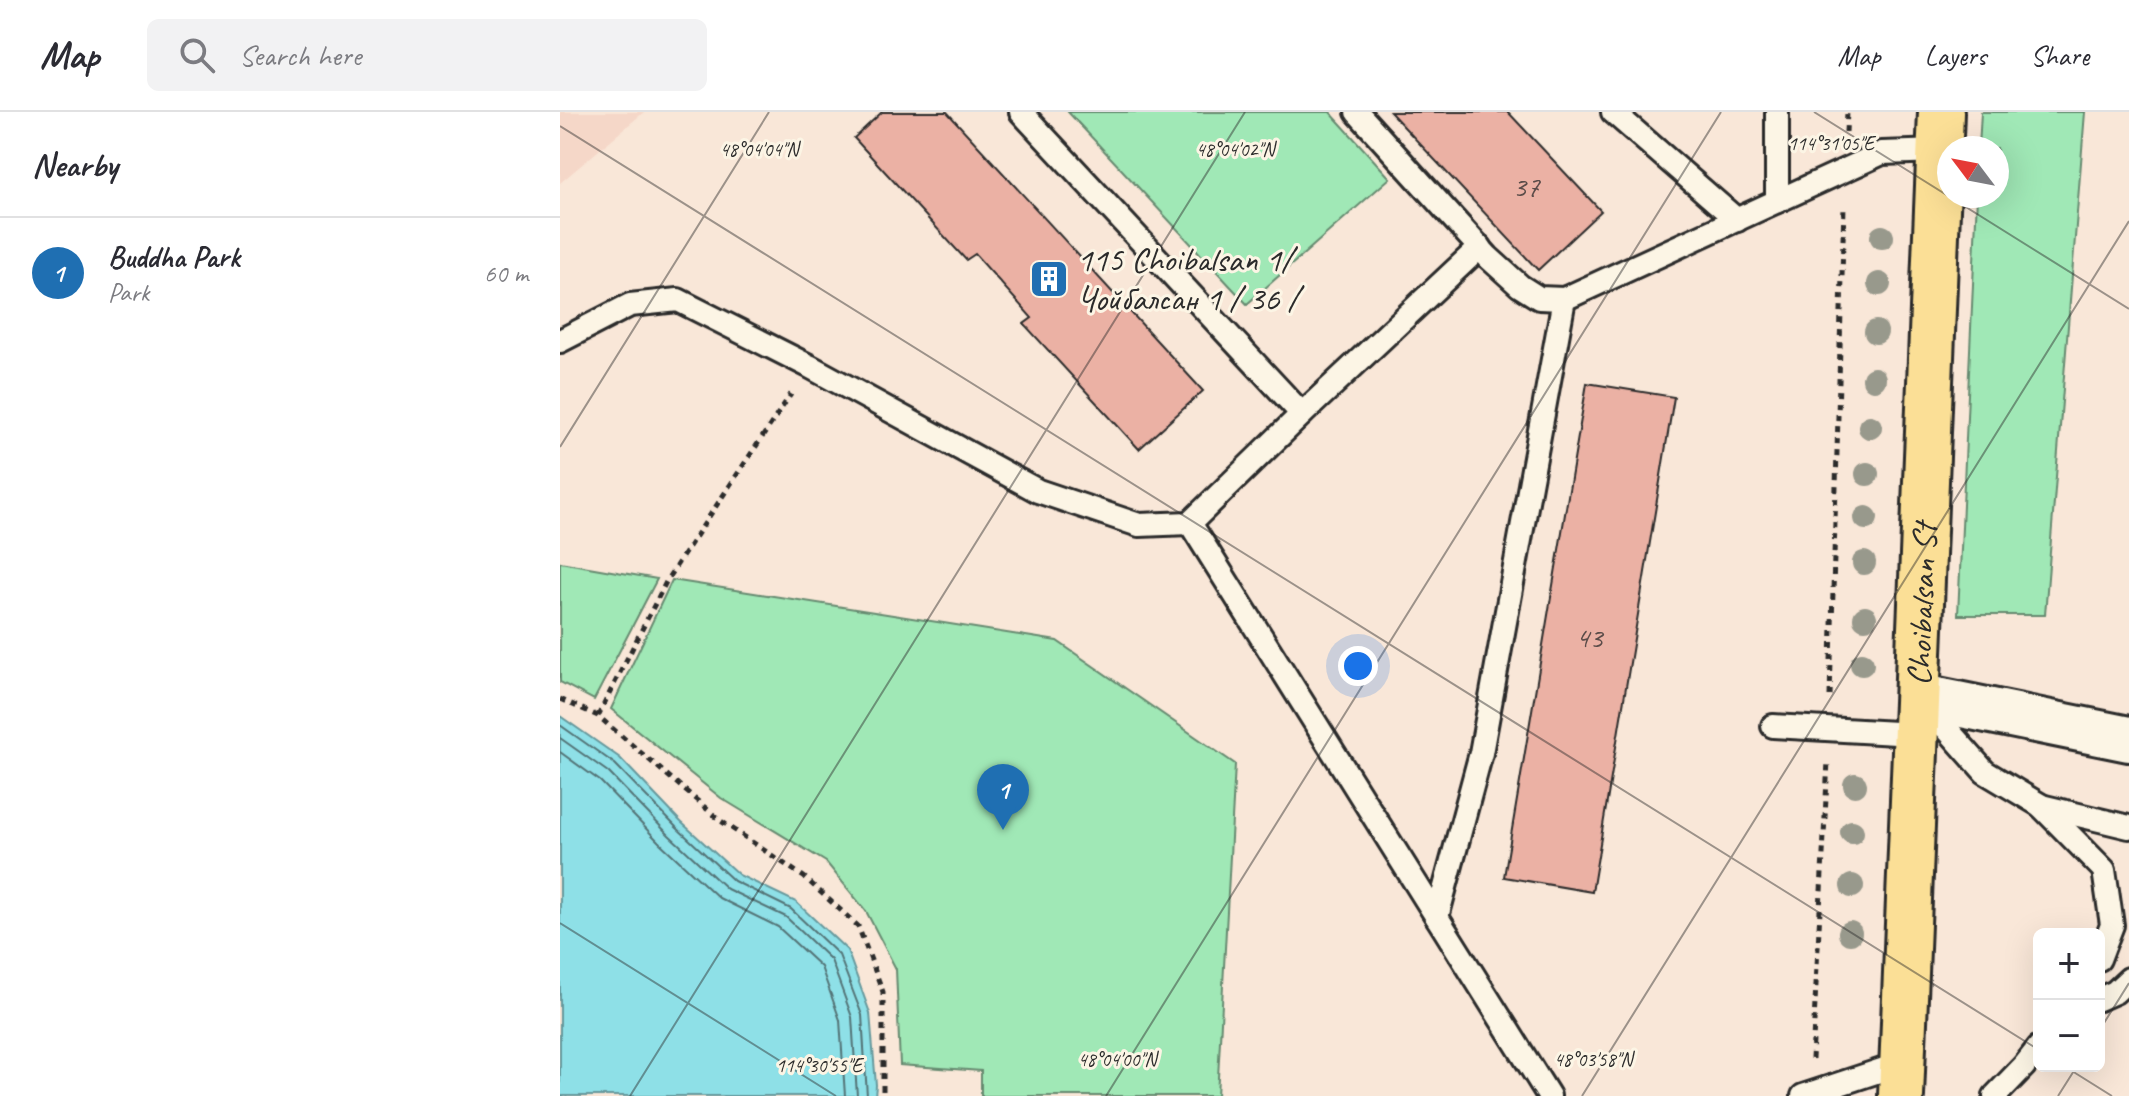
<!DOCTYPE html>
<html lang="en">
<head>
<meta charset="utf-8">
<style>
	:root { --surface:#fff; --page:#f2f2f3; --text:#2b2b33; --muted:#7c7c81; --line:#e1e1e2; --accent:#1f6fb2 }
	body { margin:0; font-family:Caveat,sans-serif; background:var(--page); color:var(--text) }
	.controls { position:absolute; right:24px; bottom:24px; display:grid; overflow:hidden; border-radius:12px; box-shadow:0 8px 32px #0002 }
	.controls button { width:72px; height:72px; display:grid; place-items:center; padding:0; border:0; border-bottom:2px solid var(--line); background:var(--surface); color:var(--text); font:40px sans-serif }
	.compass { position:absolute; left:1377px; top:24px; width:72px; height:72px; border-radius:50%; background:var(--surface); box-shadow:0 8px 32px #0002; rotate:302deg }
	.you { position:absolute; left:798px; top:554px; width:28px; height:28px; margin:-20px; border:6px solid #fff; border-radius:50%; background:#1a73e8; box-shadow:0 0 0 12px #1a73e833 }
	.badge { display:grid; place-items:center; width:52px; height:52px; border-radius:50%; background:var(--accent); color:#fff; font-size:26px; font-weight:700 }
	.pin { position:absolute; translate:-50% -66px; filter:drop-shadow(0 2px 4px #0008) }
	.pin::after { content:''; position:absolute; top:42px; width:28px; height:24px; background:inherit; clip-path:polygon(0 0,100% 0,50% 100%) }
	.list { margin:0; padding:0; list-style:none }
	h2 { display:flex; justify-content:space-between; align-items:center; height:104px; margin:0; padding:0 32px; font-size:34px }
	h2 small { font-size:26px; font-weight:400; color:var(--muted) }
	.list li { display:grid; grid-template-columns:52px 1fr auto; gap:24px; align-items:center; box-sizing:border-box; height:112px; padding:0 32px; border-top:2px solid var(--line) }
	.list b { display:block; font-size:30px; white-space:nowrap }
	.list p { margin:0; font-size:26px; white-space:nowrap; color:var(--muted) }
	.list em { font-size:26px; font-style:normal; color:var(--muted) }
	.icon { flex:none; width:44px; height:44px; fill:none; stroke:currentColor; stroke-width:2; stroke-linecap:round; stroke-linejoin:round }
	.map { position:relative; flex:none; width:1569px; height:984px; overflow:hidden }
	header { display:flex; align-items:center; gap:48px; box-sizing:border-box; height:112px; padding:0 40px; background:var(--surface); border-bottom:2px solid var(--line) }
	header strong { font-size:38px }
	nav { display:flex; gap:44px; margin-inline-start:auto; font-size:28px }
	.search { width:560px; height:72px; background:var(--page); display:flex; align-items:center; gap:20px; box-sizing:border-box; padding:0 28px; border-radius:12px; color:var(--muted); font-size:30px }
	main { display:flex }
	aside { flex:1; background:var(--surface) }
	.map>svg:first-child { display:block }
	.built { fill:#f5d7c8 }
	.green { fill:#a0e8b6; stroke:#668a70; stroke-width:2 }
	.water { fill:#8ee0e7; stroke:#66989c; stroke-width:2 }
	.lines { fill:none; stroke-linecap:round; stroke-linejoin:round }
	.shore { stroke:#537376; stroke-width:2 }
	.building { fill:#ebb1a4; stroke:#2b2b2b; stroke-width:2 }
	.lane-casing { stroke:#2b2b2b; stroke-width:28 }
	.street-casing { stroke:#2b2b2b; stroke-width:50 }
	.highway-casing { stroke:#2b2b2b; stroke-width:50 }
	.path { stroke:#2b2b2b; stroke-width:5; stroke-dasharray:6 6; stroke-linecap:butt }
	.lane { stroke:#fcf5e5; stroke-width:22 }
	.street { stroke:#fcf5e5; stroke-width:44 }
	.highway { stroke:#fbdf96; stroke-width:44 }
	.tree { fill:#98998c }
	.ticks { fill:none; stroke:#2b2b2b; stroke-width:2; stroke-opacity:0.45 }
	.labels { text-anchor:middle; stroke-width:6; stroke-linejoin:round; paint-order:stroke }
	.number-label { font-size:30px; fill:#5b4c49 }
	.poi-label { font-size:34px; fill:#2b2b2b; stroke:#fcf5e5; text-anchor:start }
	.street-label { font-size:34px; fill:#2b2b2b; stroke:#fcf5e5 }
	.ticks-label { font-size:20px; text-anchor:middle; fill:#2b2b2b; stroke:#fcf5e5; stroke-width:6; stroke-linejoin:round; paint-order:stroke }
</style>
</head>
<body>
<header>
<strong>Map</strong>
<div class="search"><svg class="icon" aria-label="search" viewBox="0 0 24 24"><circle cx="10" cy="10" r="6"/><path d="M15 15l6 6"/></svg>Search here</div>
<nav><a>Map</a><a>Layers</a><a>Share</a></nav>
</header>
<main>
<aside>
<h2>Nearby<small></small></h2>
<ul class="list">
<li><span class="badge">1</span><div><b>Buddha Park</b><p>Park</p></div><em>60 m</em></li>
</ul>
</aside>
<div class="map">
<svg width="1569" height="984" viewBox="0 0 1569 984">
	<rect width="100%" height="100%" fill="#f9e7d8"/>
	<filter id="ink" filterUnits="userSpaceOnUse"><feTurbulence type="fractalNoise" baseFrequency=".0125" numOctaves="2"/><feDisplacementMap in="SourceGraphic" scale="16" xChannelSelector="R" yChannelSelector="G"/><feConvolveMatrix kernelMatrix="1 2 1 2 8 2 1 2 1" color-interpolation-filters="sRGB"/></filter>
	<g filter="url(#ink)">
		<polygon class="built" points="0,0 84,0 0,71"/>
		<g class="green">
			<polygon points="508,0 770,0 830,66 687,192"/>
			<polygon points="1421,0 1525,0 1485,503 1398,503 1417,84 1437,84 1437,36 1419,36"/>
			<polygon points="0,450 97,467 34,588 0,570"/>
			<polygon points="112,468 497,529 675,652 657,984 421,984 421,959 340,953 336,857 306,799 266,750 161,686 51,597"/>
		</g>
		<polygon class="water" points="0,604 60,646 121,710 179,763 236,790 287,838 310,901 316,973 315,984 0,984"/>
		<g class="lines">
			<g class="shore">
				<polyline points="0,613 55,652 116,715 174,769 231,797 279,843 302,903 307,984"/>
				<polyline points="0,626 48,660 109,723 167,777 226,805 271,848 292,905 297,984"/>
				<polyline points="0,640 40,669 100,731 159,786 218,815 261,855 280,908 285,984"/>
			</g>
		</g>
		<g class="building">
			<polygon points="322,0 387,0 643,279 579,337 464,212 472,206 415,142 406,148 294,26"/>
			<polygon points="830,0 948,0 1041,99 978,158"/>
			<polygon points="1027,271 1114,285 1032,780 944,765"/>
		</g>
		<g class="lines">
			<g class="lane-casing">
				<g id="lane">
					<polyline points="461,0 742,302"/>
					<polyline points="797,0 928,145 960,174 979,186 1004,187 1322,41 1379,39"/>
					<polyline points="1053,0 1177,108"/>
					<polyline points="1217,0 1217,89"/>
					<polyline points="0,229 70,193 118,188 249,254 478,379 579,413 630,411 742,302 920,135"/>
					<polyline points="630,411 989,984"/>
					<polyline points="1364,591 1425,660 1480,693 1544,758 1552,813 1539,847"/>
					<polyline points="1213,614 1354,622"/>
					<polyline points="1481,694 1569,715"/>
					<polyline points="877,805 921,641 1004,187"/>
					<polyline points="1539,887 1555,880 1569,867"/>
					<polyline points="1243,984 1340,952"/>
					<polyline points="1435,984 1464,954 1479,935"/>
				</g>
			</g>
			<g class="street-casing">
				<polyline id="street" points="1358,584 1569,627"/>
			</g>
			<g class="highway-casing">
				<g id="highway">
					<path id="s1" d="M1341,984L1381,0"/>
				</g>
			</g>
			<g class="path">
				<polyline points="1286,20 1287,0"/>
				<polyline points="1270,584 1284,94"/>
				<polyline points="0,587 38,604 161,709 244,765 298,814 323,880 323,984"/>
				<polyline points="38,604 108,466 231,282"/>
				<polyline points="1252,947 1268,649"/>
			</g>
			<use href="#lane" class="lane"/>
			<use href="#street" class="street"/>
			<use href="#highway" class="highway"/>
		</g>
		<g class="tree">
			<circle cx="1322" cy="125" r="12"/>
			<circle cx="1319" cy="172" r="12"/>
			<circle cx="1316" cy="220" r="12"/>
			<circle cx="1314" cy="267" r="12"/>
			<circle cx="1310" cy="315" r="12"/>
			<circle cx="1307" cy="362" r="12"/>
			<circle cx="1306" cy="406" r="12"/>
			<circle cx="1304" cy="451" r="12"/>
			<circle cx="1305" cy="506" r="12"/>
			<circle cx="1302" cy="552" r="12"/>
			<circle cx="1295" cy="673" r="12"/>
			<circle cx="1292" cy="720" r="12"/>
			<circle cx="1292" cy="774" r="12"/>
			<circle cx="1290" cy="821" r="12"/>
		</g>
	</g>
	<path class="ticks" d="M1254,0L1569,197M0,14L1479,938M0,335L209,0M0,811L276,984M1539,919L1569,871M1504,954L1552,984M70,984L685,0M546,984L1161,0M1022,984L1569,109M1498,984L1517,954"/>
	<defs>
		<g id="building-square" transform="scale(2)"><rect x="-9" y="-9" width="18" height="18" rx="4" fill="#1f6fb2" stroke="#fcf5e5"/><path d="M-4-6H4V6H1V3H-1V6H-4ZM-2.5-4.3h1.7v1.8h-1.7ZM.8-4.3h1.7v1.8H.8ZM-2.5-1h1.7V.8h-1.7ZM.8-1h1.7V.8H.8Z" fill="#fff"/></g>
	</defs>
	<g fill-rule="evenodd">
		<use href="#building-square" x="489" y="167"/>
	</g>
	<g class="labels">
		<g class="number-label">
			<text x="966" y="84">37</text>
			<text x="1029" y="535">43</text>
		</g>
		<g class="poi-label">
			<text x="517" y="159">115 Choibalsan 1/<tspan x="517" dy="39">Чойбалсан 1 / 36 /</tspan></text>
		</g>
		<g class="street-label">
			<text dy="12" stroke="none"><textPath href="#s1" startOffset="492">Choibalsan St</textPath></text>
		</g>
	</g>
	<g class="ticks-label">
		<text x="1271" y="38">114°31'05"E</text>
		<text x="199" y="44">48°04'04"N</text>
		<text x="675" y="44">48°04'02"N</text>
		<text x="557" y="954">48°04'00"N</text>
		<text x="1033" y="954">48°03'58"N</text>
		<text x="259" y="960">114°30'55"E</text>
	</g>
</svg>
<div class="controls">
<button>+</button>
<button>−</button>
</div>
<svg class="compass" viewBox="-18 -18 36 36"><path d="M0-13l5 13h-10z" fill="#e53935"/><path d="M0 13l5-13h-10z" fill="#7c7c81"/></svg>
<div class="you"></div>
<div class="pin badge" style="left:443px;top:718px">1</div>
</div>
</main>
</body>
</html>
